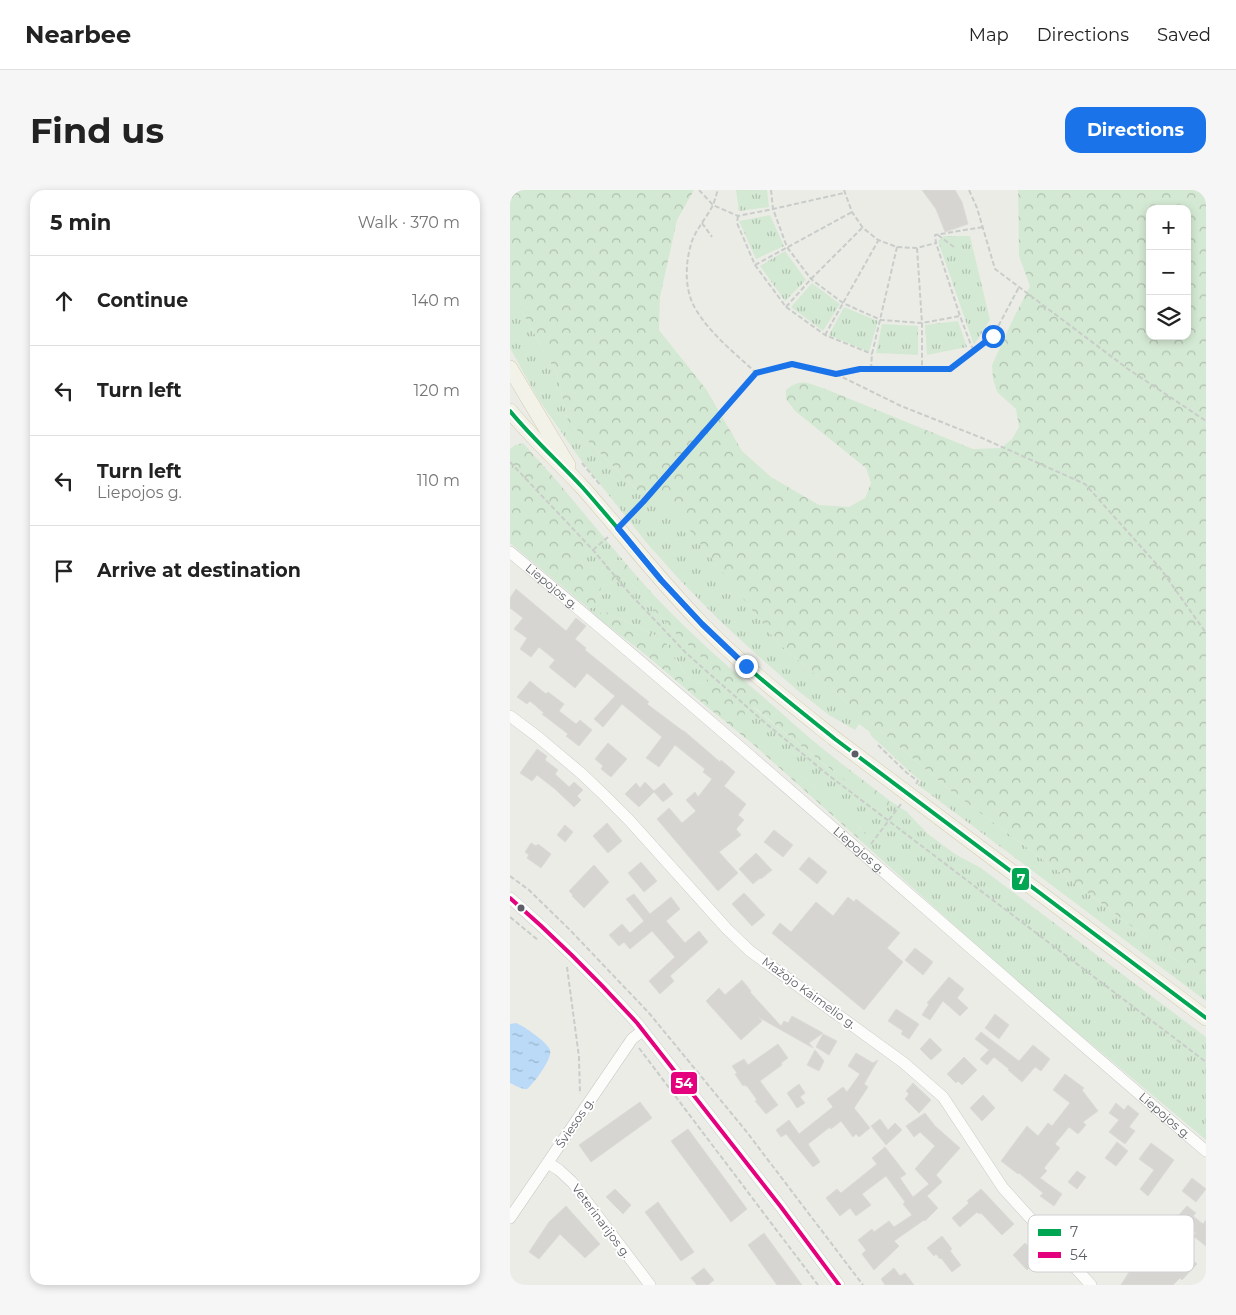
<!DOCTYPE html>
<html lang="en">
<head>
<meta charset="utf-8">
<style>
	:root { --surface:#fff; --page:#f6f6f6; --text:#222; --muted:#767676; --line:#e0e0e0; --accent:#1a73e8 }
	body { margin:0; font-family:Montserrat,sans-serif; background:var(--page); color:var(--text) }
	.controls { position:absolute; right:15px; top:15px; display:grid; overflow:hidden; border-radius:10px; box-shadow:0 2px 8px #0003 }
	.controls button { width:45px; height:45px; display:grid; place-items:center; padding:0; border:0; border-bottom:1px solid var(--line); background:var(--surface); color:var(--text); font:25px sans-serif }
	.stop { position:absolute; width:15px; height:15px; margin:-11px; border:4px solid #1a73e8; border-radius:50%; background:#fff }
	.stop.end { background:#1a73e8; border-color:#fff; box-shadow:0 1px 5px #0008 }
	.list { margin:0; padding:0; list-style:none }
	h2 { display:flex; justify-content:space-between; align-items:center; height:65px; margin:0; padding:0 20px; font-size:21px }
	h2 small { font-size:16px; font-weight:400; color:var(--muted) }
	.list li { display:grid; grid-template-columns:32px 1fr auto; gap:15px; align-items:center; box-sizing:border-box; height:90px; padding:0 20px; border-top:1px solid var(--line) }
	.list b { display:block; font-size:19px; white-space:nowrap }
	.list p { margin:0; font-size:16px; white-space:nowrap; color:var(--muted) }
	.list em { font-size:16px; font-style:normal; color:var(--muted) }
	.icon { flex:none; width:28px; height:28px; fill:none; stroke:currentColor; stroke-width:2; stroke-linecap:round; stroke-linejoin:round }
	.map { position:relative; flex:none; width:696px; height:1095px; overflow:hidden; border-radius:15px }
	header { display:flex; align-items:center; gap:30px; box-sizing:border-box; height:70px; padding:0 25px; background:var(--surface); border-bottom:1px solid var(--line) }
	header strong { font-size:24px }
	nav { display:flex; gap:28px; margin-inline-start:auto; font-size:18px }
	.intro { display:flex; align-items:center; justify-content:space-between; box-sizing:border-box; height:120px; padding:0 30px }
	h1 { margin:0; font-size:35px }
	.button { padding:12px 22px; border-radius:15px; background:var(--accent); color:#fff; font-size:18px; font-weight:700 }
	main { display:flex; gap:30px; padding:0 30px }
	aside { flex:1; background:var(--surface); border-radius:15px; box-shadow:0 2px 8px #0003 }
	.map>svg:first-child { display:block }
	.grass { fill:url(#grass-tufts) }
	.forest { fill:url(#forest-crowns); fill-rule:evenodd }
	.water { fill:url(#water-ripples) }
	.building { fill:#d6d5d2; stroke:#dcdad6 }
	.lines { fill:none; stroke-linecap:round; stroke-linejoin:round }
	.minor-casing { stroke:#c9c9c9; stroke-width:12 }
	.major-casing { stroke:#d4cdb4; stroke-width:16 }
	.path { stroke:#c8cdca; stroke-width:2; stroke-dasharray:5 2.5; stroke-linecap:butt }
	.minor { stroke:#fcfcfb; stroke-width:11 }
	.major { stroke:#f3f2e8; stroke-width:15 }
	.bus-1-casing { stroke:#fff; stroke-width:8 }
	.bus-2-casing { stroke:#fff; stroke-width:8 }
	.bus-1 { stroke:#00a651; stroke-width:4 }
	.bus-2 { stroke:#e5007d; stroke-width:4 }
	.route { stroke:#1a73e8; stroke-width:6 }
	.bus-dot { fill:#5c5f65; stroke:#fff; stroke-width:2 }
	.labels { text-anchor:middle; stroke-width:4; stroke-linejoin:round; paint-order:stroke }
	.street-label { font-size:12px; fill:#5c5f65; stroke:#fff }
	.key { fill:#fff; stroke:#cecfd1; stroke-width:1 }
	.key-label { font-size:14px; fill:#5c5f65 }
	.line-badge { stroke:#fff; stroke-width:2 }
	.badge-label { font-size:14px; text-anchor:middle; font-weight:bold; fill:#fff }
</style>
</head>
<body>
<header>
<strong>Nearbee</strong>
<nav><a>Map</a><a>Directions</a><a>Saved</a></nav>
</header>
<div class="intro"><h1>Find us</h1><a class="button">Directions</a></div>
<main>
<aside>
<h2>5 min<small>Walk · 370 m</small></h2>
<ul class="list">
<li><svg class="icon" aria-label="ahead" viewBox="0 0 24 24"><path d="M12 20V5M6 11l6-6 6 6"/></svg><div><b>Continue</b></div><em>140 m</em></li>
<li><svg class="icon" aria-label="left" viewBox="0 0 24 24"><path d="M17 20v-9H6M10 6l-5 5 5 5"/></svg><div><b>Turn left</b></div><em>120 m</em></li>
<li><svg class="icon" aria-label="left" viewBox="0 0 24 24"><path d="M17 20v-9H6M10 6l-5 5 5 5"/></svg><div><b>Turn left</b><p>Liepojos g.</p></div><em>110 m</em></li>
<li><svg class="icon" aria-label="arrive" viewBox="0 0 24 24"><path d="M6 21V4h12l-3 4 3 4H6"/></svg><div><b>Arrive at destination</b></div></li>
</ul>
</aside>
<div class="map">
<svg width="696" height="1095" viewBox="0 0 696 1095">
	<defs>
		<pattern id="grass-tufts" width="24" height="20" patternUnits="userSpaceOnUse" patternTransform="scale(1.25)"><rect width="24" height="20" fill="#d4e9d3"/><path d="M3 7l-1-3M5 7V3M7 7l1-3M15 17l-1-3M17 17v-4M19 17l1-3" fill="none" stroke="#afc0af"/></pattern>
		<pattern id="forest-crowns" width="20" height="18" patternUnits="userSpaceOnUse" patternTransform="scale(1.25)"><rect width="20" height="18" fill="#d4e9d3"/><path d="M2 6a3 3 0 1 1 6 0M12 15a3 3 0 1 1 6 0" fill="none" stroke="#afc0af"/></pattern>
		<pattern id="water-ripples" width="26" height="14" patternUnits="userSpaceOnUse" patternTransform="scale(1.25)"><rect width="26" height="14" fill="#badaf8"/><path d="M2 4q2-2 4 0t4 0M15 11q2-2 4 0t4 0" fill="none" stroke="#9ab4cc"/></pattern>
	</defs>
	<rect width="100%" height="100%" fill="#ecece7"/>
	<g class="grass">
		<polygon points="226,0 257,0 259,17 229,21"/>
		<polygon points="260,25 274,56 246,69 229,31"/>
		<polygon points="434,46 460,46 480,130 464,155 428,51"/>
		<polygon points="275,61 296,90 275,111 250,76"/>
		<polygon points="302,93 330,114 313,141 281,117"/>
		<path d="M0,109L9,116L47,184L58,231L128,301L156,309L267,452L441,601L599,719L696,793V811L408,595L411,591C393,577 378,560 361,546L360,542L349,534L345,540L319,525L287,500L245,463L209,430L167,387L136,352L70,269L27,207L0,158Z"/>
		<polygon points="334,117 368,131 359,162 319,145"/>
		<polygon points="448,131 457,157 417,165 415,135"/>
		<polygon points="372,134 408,136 408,165 366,163"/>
		<polygon points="92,345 113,370 103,371 90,380 75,381 71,370 78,359 88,350"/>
		<path d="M113,388L121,393L164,442L189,465L203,480C197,491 196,495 183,493L175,483L166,468L149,447L94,421L90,423L89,429L78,418L85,417L87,408L92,396L104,393Z"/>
		<polygon points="243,517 295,559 320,579 379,617 379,610 397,622 418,644 445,664 471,678 696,847 696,950 507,792 352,652 357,652 350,638 304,596 247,549 232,533 235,522"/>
	</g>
	<g class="forest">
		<path d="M0,0H184L167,30L150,107L149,140L196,199L232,261L261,287L309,315L339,317L355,308L361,293L356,278L285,221L276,209V200C290,188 297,193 313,198L463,259L491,258L502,249L509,237L506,219L487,202L483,189L482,175L504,127L520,96L509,66L508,0H696V793L599,719L441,601L267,452L156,310L128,301L58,231L47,184L9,116L0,109ZM640,19H677V146H640Z"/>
		<path d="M13,253L47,291L92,345L88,350L78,359L71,370L75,380H90L103,371L113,370C154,420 203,464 252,506C269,520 284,535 301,549C326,570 353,590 379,610V617L373,620L295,559L244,517L235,522L233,533C272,574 321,605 358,647L357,652H352L244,555L196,516L136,465L89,429L90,423L94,421L149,447L158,456L175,483L183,493C196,495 197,491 203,480L189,465L164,442L121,393L113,388L104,393L92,396L87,408L85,418H78L0,353V259L5,255Z"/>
	</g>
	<path class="water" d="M6,833C14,836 37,852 40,860C43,868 24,893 17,899H13L0,893V834Z"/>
	<g class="building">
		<polygon points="412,0 445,0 452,12 458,34 435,42 426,19"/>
		<polygon points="6,399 56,441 66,428 76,436 65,449 76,458 75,460 139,512 137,514 173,541 174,541 210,572 211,570 225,582 214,596 236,614 228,625 234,630 226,639 231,645 209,662 228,683 208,701 147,629 159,618 172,633 186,621 176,610 185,602 188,607 202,589 193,582 195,579 165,555 149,577 136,568 152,547 112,514 93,537 84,529 105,506 77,483 65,498 39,477 45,470 29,457 21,467 10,459 17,448 4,439 13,428 0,418 0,408"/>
		<polygon points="20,491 36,504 38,502 54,514 49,521 66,534 70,530 82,540 69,556 56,546 58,544 32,524 34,523 20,511 17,514 7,507"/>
		<polygon points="98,553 117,569 101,587 91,579 93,576 85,569"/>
		<polygon points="27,559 37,566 35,570 48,580 45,584 59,597 64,592 73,600 67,606 71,610 64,617 45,599 27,585 22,591 10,583"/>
		<polygon points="135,592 144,601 154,593 163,604 153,612 144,602 129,617 115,604 126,593 130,598"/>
		<polygon points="97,633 112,651 98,663 83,646"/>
		<polygon points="55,635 63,642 55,652 47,645"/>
		<polygon points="264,640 283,655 273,667 254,652"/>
		<polygon points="21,653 26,656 28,654 41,664 31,678 17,668 19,665 15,662"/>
		<polygon points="246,663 262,680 251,689 250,688 243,694 229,679"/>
		<polygon points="299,667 317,682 307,694 289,679"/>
		<polygon points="131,672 147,691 134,702 118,683"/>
		<polygon points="84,675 99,692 74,718 62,706 63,705 59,701"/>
		<polygon points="234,703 255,725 242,736 222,714"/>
		<polygon points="124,704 140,724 161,707 170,719 156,731 175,753 189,741 198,752 160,786 164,791 150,804 139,791 165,767 142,741 120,759 114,752 109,756 99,745 112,734 120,743 134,731 116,709"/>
		<polygon points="338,707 344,712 346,709 390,743 377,758 393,772 354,820 262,743 270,733 281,742 306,712 323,726"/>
		<polygon points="405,758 423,772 413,785 395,770"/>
		<polygon points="439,787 454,799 447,808 458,818 450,826 433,811 420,830 412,825 419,814 417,813"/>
		<polygon points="232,790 241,801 240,802 271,836 274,831 278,833 282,826 313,843 299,853 303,858 248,827 252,831 231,850 196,811 209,798 215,805"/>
		<polygon points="386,819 409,834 399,849 391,844 393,841 378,831"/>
		<polygon points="485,824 499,835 489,849 475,838"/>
		<polygon points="471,842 509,871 523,855 540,869 531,881 525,877 512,892 498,880 499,879 484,867 477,875 470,869 479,860 465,849"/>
		<polygon points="313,844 327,851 319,865 306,857"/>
		<polygon points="420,848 432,860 421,870 410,859"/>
		<polygon points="268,854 278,868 271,873 272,875 250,891 268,915 256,924 245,911 247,910 237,896 236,896 234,895 233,896 225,884 227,883 222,876 234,869 238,875"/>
		<polygon points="305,860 314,871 309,881 297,875"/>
		<polygon points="346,863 363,873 368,870 354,894 358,897 344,918 360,938 349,947 346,944 343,947 331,931 321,939 320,937 298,954 310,972 303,977 276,944 271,947 266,940 279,930 289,944 323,917 317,909 333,897 337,902 350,884 338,876"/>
		<polygon points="454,867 467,880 452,895 448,891 446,893 437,884"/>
		<polygon points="555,884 574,898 572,900 588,921 573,932 576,935 568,944 559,937 545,954 550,958 534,978 537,981 530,988 552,1004 544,1016 530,1006 533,1003 509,983 508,984 491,971 517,936 528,946 538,933 542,936 560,913 543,900"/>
		<polygon points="403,893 421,910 409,923 395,909 399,904 396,901"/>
		<polygon points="289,894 295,903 290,907 295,913 287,918 277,903"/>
		<polygon points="473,905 485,918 472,931 460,918"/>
		<polygon points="130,912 142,928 81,972 69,955"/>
		<polygon points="606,913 614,920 618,915 629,924 619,937 625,941 615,954 599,942 609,930 599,923"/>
		<polygon points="415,923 425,936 450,958 426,985 432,992 417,1006 428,1018 415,1031 414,1030 384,1051 389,1056 364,1080 352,1064 356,1060 348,1050 362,1039 364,1042 379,1031 384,1037 402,1025 393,1014 395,1012 376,986 352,1004 361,1015 346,1026 340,1018 330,1026 316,1008 327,999 331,1003 367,974 362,968 375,957 396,984 390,988 403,1007 419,994 405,979 425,956 410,942 404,947 396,936"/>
		<polygon points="370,929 378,940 385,933 392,940 376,955 361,936"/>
		<polygon points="178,939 237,1019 221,1032 161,951"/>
		<polygon points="607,952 618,961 606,976 595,968"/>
		<polygon points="641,953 664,970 638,1006 630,999 644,980 629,969"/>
		<polygon points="567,981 576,987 567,999 558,992"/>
		<polygon points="682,988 696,999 686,1012 672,1001"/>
		<polygon points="105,999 121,1015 113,1024 96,1007"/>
		<polygon points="471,999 504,1034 492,1045 471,1023 469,1024 467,1022 450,1037 442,1028 459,1013 457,1011"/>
		<polygon points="148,1012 184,1062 171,1071 135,1022"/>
		<polygon points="56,1016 90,1054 75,1068 50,1044 29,1069 19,1062 39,1032"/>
		<polygon points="677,1016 686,1023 683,1026 693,1034 696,1030 696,1056 683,1046 686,1043 667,1027"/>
		<polygon points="570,1032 584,1041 590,1032 615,1049 623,1038 636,1047 625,1063 634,1069 632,1072 647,1082 669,1058 687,1074 672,1090 670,1088 663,1095 611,1095 619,1082 588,1060 587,1061 562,1044"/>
		<polygon points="254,1043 292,1095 267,1095 238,1055"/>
		<polygon points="432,1046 442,1059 440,1061 451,1075 442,1082 431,1068 430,1069 426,1064 424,1066 417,1058"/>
		<polygon points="515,1053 529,1068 517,1080 503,1065"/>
		<polygon points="194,1078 204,1090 198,1095 187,1095 181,1088"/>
		<polygon points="384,1078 390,1086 395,1083 404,1095 375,1095 371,1089"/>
	</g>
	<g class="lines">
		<g class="minor-casing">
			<g id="minor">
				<path id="s1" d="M0,362C236,557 463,763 696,961"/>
				<polyline points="0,526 28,547 72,584 96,607 119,630 217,739 240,761 394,873 433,907 493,998 581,1095"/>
				<path d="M0,708C45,747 87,789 127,833L271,1017L329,1095"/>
				<polyline points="38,973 49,980 62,992 140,1095"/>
				<polyline points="0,1028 122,849 132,841"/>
			</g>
		</g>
		<g class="major-casing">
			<g id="major">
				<polyline points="0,178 58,275"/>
				<path d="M0,221C23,249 49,272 73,298C113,343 149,390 190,432C231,475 279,512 325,549L696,828"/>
			</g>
		</g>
		<g class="path">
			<polyline points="189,0 203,15 228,26 263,19 334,3"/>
			<polyline points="261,0 263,19 277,57 301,89 333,113 371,130 412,133 450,126"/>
			<polyline points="334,0 342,22 353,38 368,50 387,57 407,58 426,53"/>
			<polyline points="459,0 467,18 485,79 618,179 696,231"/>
			<polyline points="228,26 227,33 245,75 276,117 315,145 362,164"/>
			<polyline points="192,33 202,47"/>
			<polyline points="428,45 444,57"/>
			<polyline points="407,58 412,133 412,178"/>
			<polyline points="245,75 342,22"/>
			<polyline points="276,117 301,89 352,38"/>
			<polyline points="315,145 368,51"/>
			<polyline points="464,160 461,155 450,126 426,53 425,45 473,37"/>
			<polyline points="361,179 362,164 387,57"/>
			<polyline points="246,183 282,174 326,184 350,179 440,179 483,146 509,97"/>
			<polyline points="326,184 391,216 472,248 575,294 650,378 696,443"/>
			<polyline points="0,272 83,360 121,405 176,463 253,531 317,584 696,872"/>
			<polyline points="72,273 91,296"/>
			<path d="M117,330L133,312L246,183C225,163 200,144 185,118C174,99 175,72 182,51C187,38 197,27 203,15C205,10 206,5 208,0"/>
			<polyline points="83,360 98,347"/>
			<polyline points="368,555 397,583 408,591 406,594"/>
			<polyline points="361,654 391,614"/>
			<polyline points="0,686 19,700 60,740 139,823 236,941 353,1095"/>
			<polyline points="0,727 29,751"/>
			<polyline points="57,777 69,867 70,904"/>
			<polyline points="129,858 308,1095"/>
		</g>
		<use href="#minor" class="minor"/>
		<use href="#major" class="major"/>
		<g class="bus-1-casing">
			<path id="bus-1" d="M0,221C23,249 49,272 73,298C113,343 149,390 190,432C231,475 279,512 325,549L696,828"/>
		</g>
		<g class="bus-2-casing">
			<path id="bus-2" d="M0,708C45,747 87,789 127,833L271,1017L329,1095"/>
		</g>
		<use href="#bus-1" class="bus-1"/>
		<use href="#bus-2" class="bus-2"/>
	</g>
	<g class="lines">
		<polyline class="route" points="236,476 192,434 151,390 108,338 133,312 246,183 282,174 326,184 350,179 440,179 483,146"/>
	</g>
	<g class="bus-dot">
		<circle cx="345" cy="564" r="4.5"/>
		<circle cx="11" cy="718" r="4.5"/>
	</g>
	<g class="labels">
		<g class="street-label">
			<text dy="4" stroke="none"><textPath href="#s1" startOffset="54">Liepojos g.</textPath></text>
			<text dy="4" stroke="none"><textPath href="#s1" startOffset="459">Liepojos g.</textPath></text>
			<text transform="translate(299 803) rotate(36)" y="4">Mažojo Kaimelio g.</text>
			<text dy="4" stroke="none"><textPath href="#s1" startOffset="864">Liepojos g.</textPath></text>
			<text transform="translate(65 933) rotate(-56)" y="4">Šviesos g.</text>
			<text transform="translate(91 1031) rotate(53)" y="4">Veterinarijos g.</text>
		</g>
	</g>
	<rect x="518" y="1025" width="166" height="57" rx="8" class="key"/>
	<rect x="528" y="1039" width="23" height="7" fill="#00a651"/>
	<rect x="528" y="1062" width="23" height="6" fill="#e5007d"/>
	<g class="key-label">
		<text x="560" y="1047">7</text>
		<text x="560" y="1070">54</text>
	</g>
	<g class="line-badge">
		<rect x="501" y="677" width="19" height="24" rx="5" fill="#00a651"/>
		<rect x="160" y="881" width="28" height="24" rx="5" fill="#e5007d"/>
	</g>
	<g class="badge-label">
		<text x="511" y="694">7</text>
		<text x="174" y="898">54</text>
	</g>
</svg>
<div class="controls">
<button>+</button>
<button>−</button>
<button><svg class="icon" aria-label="layers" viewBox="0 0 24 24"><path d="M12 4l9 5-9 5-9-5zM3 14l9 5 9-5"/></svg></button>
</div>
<div class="stop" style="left:483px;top:146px"></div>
<div class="stop end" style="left:236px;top:476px"></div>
</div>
</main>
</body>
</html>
